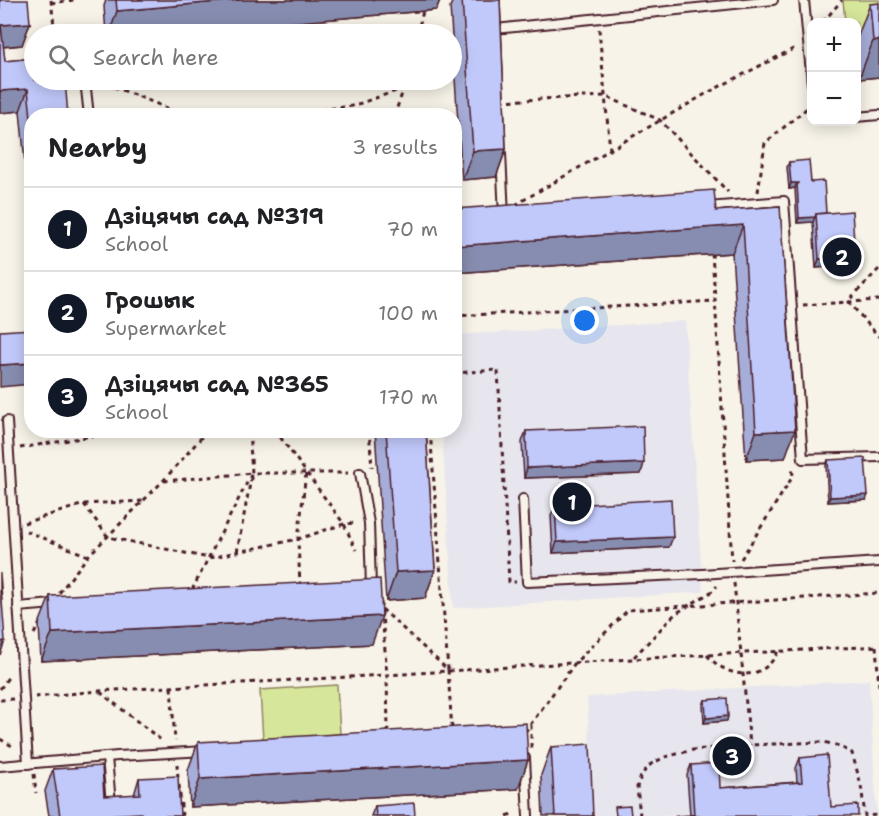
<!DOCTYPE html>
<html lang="en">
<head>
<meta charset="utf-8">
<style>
	:root { --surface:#fff; --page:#f2f2f2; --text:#202124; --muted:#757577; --line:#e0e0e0; --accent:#111827 }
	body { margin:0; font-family:"Shantell Sans",sans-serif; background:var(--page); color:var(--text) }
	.controls { position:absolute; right:18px; top:18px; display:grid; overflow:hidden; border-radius:12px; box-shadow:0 3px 15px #0003 }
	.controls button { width:54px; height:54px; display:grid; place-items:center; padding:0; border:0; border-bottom:2px solid var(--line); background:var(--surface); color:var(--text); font:30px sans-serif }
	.you { position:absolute; left:585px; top:321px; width:21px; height:21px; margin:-15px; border:4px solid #fff; border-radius:50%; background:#1a73e8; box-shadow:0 0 0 9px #1a73e833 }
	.badge { display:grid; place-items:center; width:39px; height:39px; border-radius:50%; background:var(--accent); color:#fff; font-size:20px; font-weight:700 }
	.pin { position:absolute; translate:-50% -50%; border:3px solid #fff; box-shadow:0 2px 6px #0006 }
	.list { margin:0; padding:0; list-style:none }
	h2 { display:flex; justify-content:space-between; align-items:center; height:78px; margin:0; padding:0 24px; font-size:26px }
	h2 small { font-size:20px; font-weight:400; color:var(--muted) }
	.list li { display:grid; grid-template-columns:39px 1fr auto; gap:18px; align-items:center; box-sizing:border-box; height:84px; padding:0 24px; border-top:2px solid var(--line) }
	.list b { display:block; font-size:22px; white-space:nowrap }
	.list p { margin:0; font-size:20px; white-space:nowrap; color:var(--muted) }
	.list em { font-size:20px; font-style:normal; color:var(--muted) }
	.icon { flex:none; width:33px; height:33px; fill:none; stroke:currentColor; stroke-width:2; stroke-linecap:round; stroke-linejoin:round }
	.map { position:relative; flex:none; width:879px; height:816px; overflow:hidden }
	.search { position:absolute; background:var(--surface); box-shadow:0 3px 15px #0003; left:24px; top:24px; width:438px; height:66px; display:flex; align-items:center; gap:15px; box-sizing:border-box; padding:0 21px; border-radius:33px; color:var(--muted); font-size:22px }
	.panel { position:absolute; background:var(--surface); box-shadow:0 3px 15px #0003; left:24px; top:108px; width:438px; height:330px; border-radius:24px }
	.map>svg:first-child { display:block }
	.built { fill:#e7e6ee }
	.green { fill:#d6e79b; stroke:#908363; stroke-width:1.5 }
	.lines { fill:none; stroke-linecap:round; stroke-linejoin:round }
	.lane-casing { stroke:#4a1f2b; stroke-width:12 }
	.path { stroke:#4a1f2b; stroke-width:3; stroke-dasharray:4.5 4.5; stroke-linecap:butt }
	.lane { stroke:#f7f3e8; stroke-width:8 }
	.wall { fill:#a6add8; stroke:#4a1f2b; stroke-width:1.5 }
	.shaded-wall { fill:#878db0; stroke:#4a1f2b; stroke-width:1.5 }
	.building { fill:#c1c9fb; stroke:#4a1f2b; stroke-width:1.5 }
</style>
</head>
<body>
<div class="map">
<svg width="879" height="816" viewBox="0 0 879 816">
	<rect width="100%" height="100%" fill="#f7f3e8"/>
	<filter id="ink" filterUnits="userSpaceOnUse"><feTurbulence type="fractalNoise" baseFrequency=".0167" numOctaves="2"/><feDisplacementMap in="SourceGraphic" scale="12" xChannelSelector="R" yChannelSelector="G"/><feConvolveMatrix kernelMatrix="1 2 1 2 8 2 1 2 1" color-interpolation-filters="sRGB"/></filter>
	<g filter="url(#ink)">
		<g class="built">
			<polygon points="685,321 703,592 453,608 442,431 454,430 455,335"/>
			<polygon points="869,680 877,816 594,816 587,697"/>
		</g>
		<g class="green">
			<polygon points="843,0 879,0 879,36 857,37 856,22 845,22"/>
			<polygon points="337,685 340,734 263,740 260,690"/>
		</g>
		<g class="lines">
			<g class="lane-casing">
				<g id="lane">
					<polyline points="804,0 812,84"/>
					<polyline points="495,29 773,0"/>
					<polyline points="85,80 89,116"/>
					<polyline points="856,117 879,115"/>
					<polyline points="501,153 504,216"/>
					<polyline points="707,207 784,201 803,459 879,457"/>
					<polyline points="7,421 28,764"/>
					<polyline points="360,473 369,523 371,587"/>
					<polyline points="523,499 527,582 702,574 879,562"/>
					<polyline points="18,607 54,604"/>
					<polyline points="107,757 111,804"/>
					<polyline points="525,758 528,816"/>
					<polyline points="0,766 118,756 205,751"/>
				</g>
			</g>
			<g class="path">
				<polyline points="51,0 55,34"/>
				<polyline points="51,3 74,0"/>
				<polyline points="823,22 842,0"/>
				<polyline points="599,29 610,150"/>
				<polyline points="417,34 426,0"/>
				<polyline points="97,80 187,116"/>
				<polyline points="501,101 605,96 660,120 728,192"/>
				<polyline points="268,116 352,106 405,88"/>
				<polyline points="394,116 407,80"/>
				<polyline points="758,192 765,143 812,104"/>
				<polyline points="515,205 709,92 797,47"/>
				<polyline points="712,253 732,561"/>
				<polyline points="879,269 848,301 879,337"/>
				<polyline points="803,305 879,300"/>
				<polyline points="454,316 716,301"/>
				<polyline points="454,373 498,370 509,582 516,582"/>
				<polyline points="275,430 344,524 356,550"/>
				<polyline points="369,430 372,467"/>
				<polyline points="20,448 129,430"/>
				<polyline points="164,481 252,473"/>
				<polyline points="84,504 108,537 209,558 298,539 344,524 356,523"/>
				<polyline points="24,523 84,504 144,501"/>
				<polyline points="26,531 88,556"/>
				<polyline points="237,552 252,473 249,430"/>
				<polyline points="741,559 793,476 792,467"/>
				<polyline points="734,583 750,745"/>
				<polyline points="300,586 298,539 306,473"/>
				<polyline points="192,590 252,473 348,473"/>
				<polyline points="59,593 88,556 163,481 208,430"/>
				<polyline points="381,602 387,675 388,733"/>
				<polyline points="382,609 448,670 430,430"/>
				<polyline points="34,634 41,621"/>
				<polyline points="876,646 879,686"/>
				<path d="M707,655C727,679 764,683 778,651"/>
				<polyline points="634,657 675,614 711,592 717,586"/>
				<polyline points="448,670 452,731"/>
				<polyline points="171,687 175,741"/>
				<polyline points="0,689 9,676"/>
				<polyline points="100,692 161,740"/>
				<polyline points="35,697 99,691 387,675 632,659 879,646"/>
				<polyline points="0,700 13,699"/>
				<polyline points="531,725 531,748"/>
				<polyline points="525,732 575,663 628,610 879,593"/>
				<polyline points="0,739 14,747"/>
				<polyline points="177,764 178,778"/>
				<polyline points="34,774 36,793"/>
				<polyline points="179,785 182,816"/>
				<polyline points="507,816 515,813"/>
				<polyline points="640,816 637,787 642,774 651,764 665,757 693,750 750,745 824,742 839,746 852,753 861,785 865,816 879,815"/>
			</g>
			<use href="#lane" class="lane"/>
		</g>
		<g class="wall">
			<polygon points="0,0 30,23 22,45 3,47 5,61 34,58 32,116 32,237 20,111 0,113"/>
			<polygon points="106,0 440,0 436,10 161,34 106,34 104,6"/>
			<polygon points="453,0 500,0 506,149 496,177 462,180 450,7"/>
			<polygon points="870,4 879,77 859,79 856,41"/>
			<polygon points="789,162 811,182 826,213 855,257 852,265 816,268 813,222 797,223 795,188 789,189 787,167"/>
			<polygon points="780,206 785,458 746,460 732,253 454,273 454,209 716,211"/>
			<polygon points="375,430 426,430 435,570 425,598 386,601"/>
			<polygon points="526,431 641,474 524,478 522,442"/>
			<polygon points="828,460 866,500 828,502 826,465"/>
			<polygon points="555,506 669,547 553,553 551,516"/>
			<polygon points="50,596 372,644 41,661 39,624"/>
			<polygon points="705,700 727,721 704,723 703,705"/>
			<polygon points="198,742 528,760 518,789 190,807 188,770"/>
			<polygon points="551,747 593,816 543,816 541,775"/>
			<polygon points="800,758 831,807 690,815 687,775 691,765 720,788 797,782 796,768"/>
			<polygon points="53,769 104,796 134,795 139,778 180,816 49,816 45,791"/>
			<polygon points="375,806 415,816 371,816"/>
		</g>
		<g class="shaded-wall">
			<polygon points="239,0 440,0 436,10 161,34 109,34 117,11"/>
			<polygon points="30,23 22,45 0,47 1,25"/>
			<polygon points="873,41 879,41 879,77 859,79"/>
			<polygon points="28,89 20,111 0,113 0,91"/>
			<polygon points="506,149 496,177 462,180 473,151"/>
			<polygon points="791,183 799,183 797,183 795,188 789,189"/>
			<polygon points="815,217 813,222 797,223 799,218"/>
			<polygon points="743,225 732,253 454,273 454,246"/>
			<polygon points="855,257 852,265 816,268 819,259"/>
			<polygon points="32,363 32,384 0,387 0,365"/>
			<polygon points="795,430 785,458 746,460 756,432"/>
			<polygon points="644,463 641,474 524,478 527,468"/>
			<polygon points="868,495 866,500 828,502 830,497"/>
			<polygon points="673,537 669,547 553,553 557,542"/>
			<polygon points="435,570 425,598 386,601 396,572"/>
			<polygon points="382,616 372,644 41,661 52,633"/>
			<polygon points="5,641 0,655 0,642"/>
			<polygon points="728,716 727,721 704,723 706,718"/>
			<polygon points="528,760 518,789 190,807 200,779"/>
			<polygon points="141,813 140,816 104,816 105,815"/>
		</g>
		<g class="building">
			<polygon points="0,0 28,0 30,23 1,25 5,61 34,58 34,80 65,80 68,116 32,116 32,127 28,89 0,91"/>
			<polygon points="116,0 239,0 117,11"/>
			<polygon points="462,0 500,0 506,149 473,151"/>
			<polygon points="879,3 879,41 873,41 870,4"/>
			<polygon points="809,160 811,182 824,181 826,213 816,214 815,217 799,218 797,183 799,183 791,183 789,162"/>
			<polygon points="714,190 716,211 780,206 795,430 756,432 743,225 454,246 454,209"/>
			<polygon points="852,211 855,257 819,259 816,214"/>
			<polygon points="32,329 32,363 0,365 0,331"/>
			<polygon points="643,426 644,463 527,468 526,431"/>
			<polygon points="386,430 426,430 435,570 396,572"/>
			<polygon points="865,458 868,495 830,497 828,460"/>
			<polygon points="671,499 673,537 557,542 555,506"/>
			<polygon points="0,573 5,641 0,642"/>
			<polygon points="380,579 382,616 52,633 50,596"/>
			<polygon points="727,698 728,716 706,718 705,700"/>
			<polygon points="526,723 528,760 200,779 198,742"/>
			<polygon points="590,744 593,816 555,816 551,747"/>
			<polygon points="827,755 831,807 858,805 858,816 675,816 694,815 691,765 719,763 720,788 802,782 800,758"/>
			<polygon points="102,766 104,796 140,794 139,778 178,776 180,816 142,816 141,813 105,815 105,816 60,816 53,769"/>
			<polygon points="414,803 415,816 376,816 375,806"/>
			<polygon points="630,806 631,816 616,816 615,807"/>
		</g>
	</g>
</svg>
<div class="controls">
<button>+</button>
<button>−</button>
</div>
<div class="you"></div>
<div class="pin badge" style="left:572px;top:502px">1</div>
<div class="pin badge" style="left:842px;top:257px">2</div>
<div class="pin badge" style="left:732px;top:756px">3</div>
<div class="search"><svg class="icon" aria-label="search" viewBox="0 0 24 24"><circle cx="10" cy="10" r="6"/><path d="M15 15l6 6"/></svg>Search here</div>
<section class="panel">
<h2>Nearby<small>3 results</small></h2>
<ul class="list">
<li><span class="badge">1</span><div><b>Дзіцячы сад №319</b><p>School</p></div><em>70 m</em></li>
<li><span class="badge">2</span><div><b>Грошык</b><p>Supermarket</p></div><em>100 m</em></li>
<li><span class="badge">3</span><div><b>Дзіцячы сад №365</b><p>School</p></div><em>170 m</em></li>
</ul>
</section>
</div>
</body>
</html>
